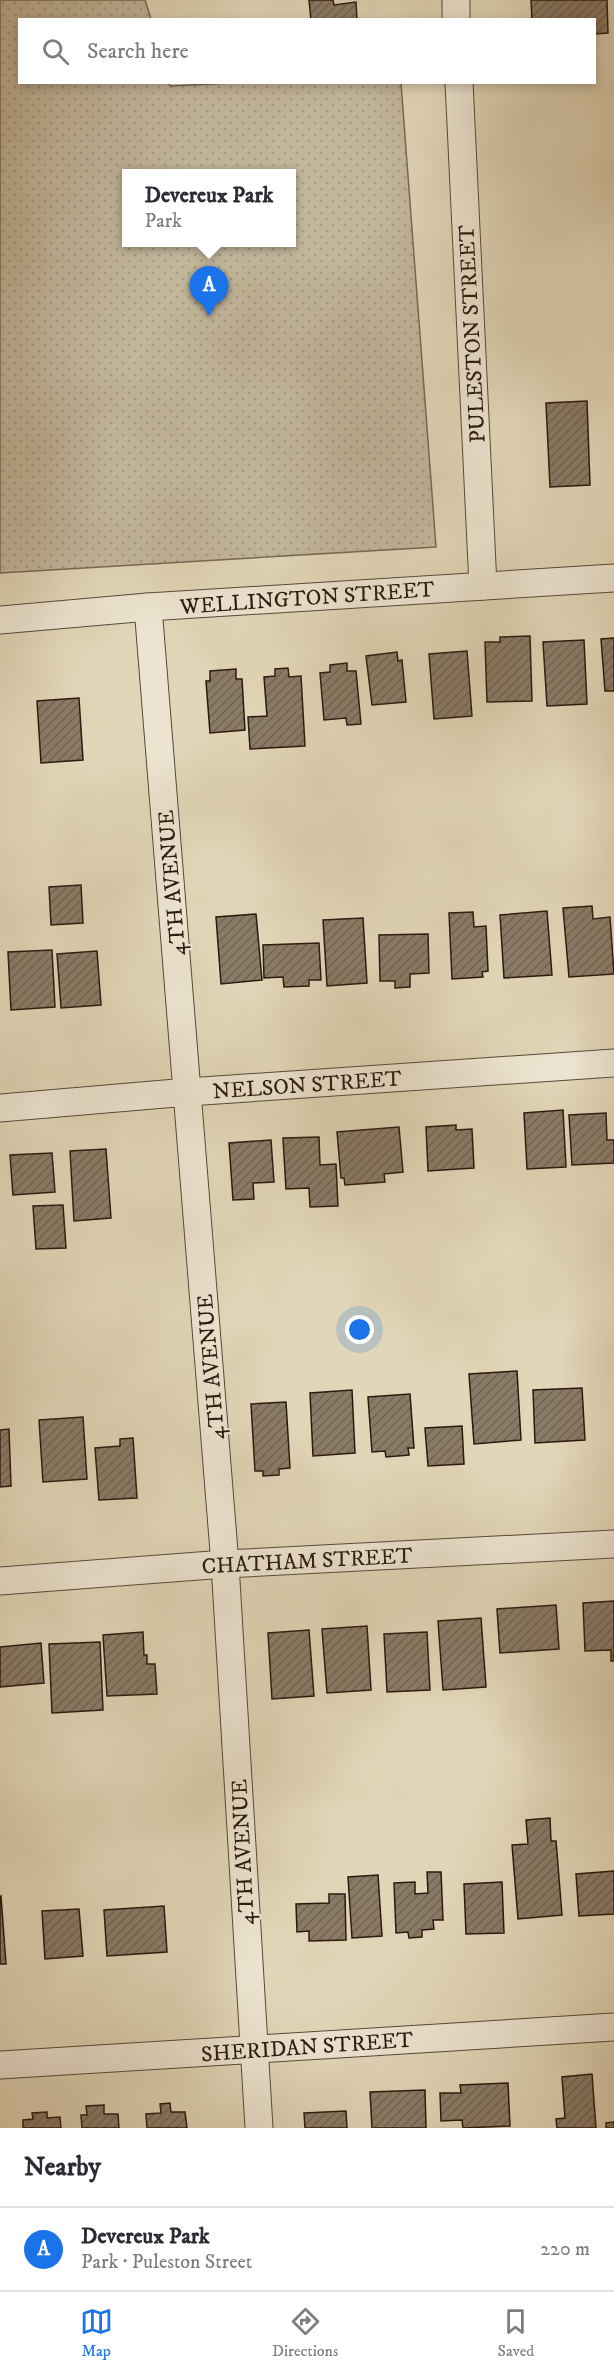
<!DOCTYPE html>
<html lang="en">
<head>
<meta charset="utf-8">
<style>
	:root { --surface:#fff; --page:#f7f7f7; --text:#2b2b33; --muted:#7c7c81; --line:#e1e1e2; --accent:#1a73e8 }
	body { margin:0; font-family:"IM FELL DW Pica",serif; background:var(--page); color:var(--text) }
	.you { position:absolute; left:360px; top:1330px; width:21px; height:21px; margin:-15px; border:4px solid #fff; border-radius:50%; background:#1a73e8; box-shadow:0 0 0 9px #1a73e833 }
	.badge { display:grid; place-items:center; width:39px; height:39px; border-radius:50%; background:var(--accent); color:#fff; font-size:20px; font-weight:700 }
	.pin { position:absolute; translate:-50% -50px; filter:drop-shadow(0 2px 3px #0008) }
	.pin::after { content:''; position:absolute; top:32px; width:21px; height:18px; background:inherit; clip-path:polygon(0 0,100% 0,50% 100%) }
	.popup { position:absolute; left:122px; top:169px; width:174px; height:78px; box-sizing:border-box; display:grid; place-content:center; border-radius:0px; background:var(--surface); filter:drop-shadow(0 2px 4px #0005); font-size:20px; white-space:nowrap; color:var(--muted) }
	.popup b { font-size:22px; color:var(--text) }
	.popup::after { content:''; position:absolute; left:50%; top:100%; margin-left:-12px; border:12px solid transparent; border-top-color:var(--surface) }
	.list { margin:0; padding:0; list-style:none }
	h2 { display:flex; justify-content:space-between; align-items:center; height:78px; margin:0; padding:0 24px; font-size:26px }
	h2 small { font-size:20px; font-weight:400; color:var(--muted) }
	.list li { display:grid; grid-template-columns:39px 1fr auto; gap:18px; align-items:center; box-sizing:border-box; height:84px; padding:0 24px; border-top:2px solid var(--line) }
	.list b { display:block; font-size:22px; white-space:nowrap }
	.list p { margin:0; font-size:20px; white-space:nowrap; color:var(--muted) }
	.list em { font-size:20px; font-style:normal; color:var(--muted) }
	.icon { flex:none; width:33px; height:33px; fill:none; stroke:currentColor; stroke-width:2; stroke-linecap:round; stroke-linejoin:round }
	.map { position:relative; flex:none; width:614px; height:2128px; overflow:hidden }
	.search { position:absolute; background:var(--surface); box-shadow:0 3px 9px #0003; left:18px; right:18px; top:18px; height:66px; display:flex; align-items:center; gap:15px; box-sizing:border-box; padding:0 21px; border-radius:0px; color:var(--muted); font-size:22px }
	.sheet { height:162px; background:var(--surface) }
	nav { display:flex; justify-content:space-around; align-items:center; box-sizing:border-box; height:84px; border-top:2px solid var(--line); background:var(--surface); font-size:16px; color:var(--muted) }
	nav a { display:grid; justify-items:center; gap:3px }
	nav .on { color:var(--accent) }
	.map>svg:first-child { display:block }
	.park { fill:url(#park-dots); stroke:#776856; stroke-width:1.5; fill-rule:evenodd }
	.building { fill:url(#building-hatch); stroke:#2c1910; stroke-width:1.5 }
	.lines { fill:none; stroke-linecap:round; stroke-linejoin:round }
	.minor-casing { stroke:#59483a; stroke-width:29 }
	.minor { stroke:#ece4d0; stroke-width:27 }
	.labels { text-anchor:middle; stroke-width:4.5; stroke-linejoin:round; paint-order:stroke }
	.street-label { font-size:22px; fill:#2c1910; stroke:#ece4d0 }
</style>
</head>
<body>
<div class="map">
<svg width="614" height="2128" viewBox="0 0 614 2128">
	<defs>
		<pattern id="park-dots" width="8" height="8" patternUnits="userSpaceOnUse" patternTransform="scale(1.5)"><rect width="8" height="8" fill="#c2b69b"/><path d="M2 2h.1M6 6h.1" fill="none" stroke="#a79c84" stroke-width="1.8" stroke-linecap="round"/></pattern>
		<pattern id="building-hatch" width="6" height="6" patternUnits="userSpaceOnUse" patternTransform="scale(1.5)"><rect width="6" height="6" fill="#8a7b67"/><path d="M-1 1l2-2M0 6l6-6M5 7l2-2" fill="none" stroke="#716453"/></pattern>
	</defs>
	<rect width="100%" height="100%" fill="#e1d6b7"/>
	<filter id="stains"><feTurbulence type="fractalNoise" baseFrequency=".00333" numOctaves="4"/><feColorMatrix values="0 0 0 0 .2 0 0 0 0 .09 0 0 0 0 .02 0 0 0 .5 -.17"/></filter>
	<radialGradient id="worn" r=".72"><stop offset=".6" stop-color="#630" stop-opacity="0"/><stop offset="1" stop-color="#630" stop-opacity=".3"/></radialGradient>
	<path class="park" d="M0,0H145L151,19L20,20V82H168L170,86L253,82L401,83L436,547L0,573ZM127,174H292V242H127Z"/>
	<g class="building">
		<polygon points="309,0 333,0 334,5 356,2 357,20 311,20"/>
		<polygon points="531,0 607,0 608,33 594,34 594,20 532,20"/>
		<polygon points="587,401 590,485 550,487 546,403"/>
		<polygon points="530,636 532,701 487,702 485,642 500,642 500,637"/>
		<polygon points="614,638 614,691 605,691 601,639"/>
		<polygon points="584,640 587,704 547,706 543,642"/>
		<polygon points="467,651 472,716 434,719 429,654"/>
		<polygon points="397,652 398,661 402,660 406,702 372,705 366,656"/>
		<polygon points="347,663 347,671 356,671 361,724 347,725 346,718 324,720 320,673 330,672 330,665"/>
		<polygon points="288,668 289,677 301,676 305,746 250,749 248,717 267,716 264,677 275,676 275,669"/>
		<polygon points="236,669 236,679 242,679 245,730 210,733 206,681 210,681 210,671"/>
		<polygon points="79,698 83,760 41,763 37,701"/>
		<polygon points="81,885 83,923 51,925 49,887"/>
		<polygon points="592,906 593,919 610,917 614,974 569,977 563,908"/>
		<polygon points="547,911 552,975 504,978 500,915"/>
		<polygon points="473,912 474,927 486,926 488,971 482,972 483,977 452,979 449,913"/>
		<polygon points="256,914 262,980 221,984 216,917"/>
		<polygon points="363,918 367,983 327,986 323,920"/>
		<polygon points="428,934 429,973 410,974 410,987 395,988 395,981 380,981 379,935"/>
		<polygon points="319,943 321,980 309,980 309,986 284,987 283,977 264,978 263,945"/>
		<polygon points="52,950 55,1007 11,1010 8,952"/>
		<polygon points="97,951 101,1005 61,1008 57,954"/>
		<polygon points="563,1110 566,1167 527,1169 524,1113"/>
		<polygon points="606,1113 607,1140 614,1140 614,1163 572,1165 569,1115"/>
		<polygon points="456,1125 456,1130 472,1129 474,1168 428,1171 426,1127"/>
		<polygon points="399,1127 403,1172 384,1174 385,1182 345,1185 344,1178 341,1178 337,1132"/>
		<polygon points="319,1137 320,1165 336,1164 338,1206 310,1207 309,1188 286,1189 283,1138"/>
		<polygon points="271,1140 274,1182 253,1183 254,1199 233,1200 229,1143"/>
		<polygon points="106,1149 111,1218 74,1221 70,1151"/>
		<polygon points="52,1153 55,1192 13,1195 10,1155"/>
		<polygon points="63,1205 66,1248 36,1249 33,1206"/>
		<polygon points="517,1371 521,1440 474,1444 469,1374"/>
		<polygon points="582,1388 585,1440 535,1443 533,1390"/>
		<polygon points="352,1390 355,1453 313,1456 310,1393"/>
		<polygon points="410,1394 414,1448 408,1448 409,1455 386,1457 385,1451 372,1452 368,1397"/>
		<polygon points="286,1402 290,1468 279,1469 279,1475 263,1476 263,1471 255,1471 251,1404"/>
		<polygon points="83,1417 87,1479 43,1482 39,1420"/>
		<polygon points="462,1426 464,1464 428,1466 425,1428"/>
		<polygon points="9,1429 11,1486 0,1487 0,1430"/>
		<polygon points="133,1438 137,1498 99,1500 95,1448 120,1446 120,1439"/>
		<polygon points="614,1601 614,1661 611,1661 611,1650 585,1651 583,1603"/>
		<polygon points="556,1605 559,1649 500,1653 497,1609"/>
		<polygon points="481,1618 486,1687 443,1690 438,1621"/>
		<polygon points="367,1626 371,1690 327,1693 322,1629"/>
		<polygon points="309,1630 314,1696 272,1699 268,1633"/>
		<polygon points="143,1632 144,1655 147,1655 147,1664 155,1664 157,1694 107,1696 103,1635"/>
		<polygon points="427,1632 430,1690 387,1692 384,1634"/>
		<polygon points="100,1642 103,1710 52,1713 49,1644"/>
		<polygon points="41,1643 44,1683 0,1687 0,1647"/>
		<polygon points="550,1818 551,1841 556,1841 562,1915 518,1919 512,1845 528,1844 526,1820"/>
		<polygon points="614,1871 614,1914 579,1916 576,1874"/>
		<polygon points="427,1872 441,1872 443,1920 433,1920 434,1929 422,1930 422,1937 409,1938 408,1932 396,1933 394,1883 415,1882 415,1894 428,1893"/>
		<polygon points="378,1875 382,1936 352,1938 348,1877"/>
		<polygon points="502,1882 504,1933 466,1934 464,1884"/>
		<polygon points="329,1894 345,1894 346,1940 309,1941 309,1931 297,1932 296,1904 329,1903"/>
		<polygon points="1,1896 6,1964 0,1964 0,1897"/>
		<polygon points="164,1906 167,1952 107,1956 104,1910"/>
		<polygon points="79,1909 83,1956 45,1959 42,1911"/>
		<polygon points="592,2074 596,2128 557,2128 556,2119 565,2118 562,2077"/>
		<polygon points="508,2083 510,2126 463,2128 462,2120 441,2121 440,2093 461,2093 460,2085"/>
		<polygon points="425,2090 426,2128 372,2128 370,2092"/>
		<polygon points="170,2103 171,2112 185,2112 187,2128 147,2128 146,2114 161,2113 160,2104"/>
		<polygon points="104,2105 104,2114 118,2114 119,2128 82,2128 81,2115 87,2115 86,2106"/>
		<polygon points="346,2111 347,2128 305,2128 304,2113"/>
		<polygon points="47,2112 47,2118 60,2117 61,2128 23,2128 23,2120 33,2119 32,2113"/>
		<polygon points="614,2122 614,2128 606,2128 606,2123"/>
	</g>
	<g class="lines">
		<g class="minor-casing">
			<g id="minor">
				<polyline points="456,0 456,20"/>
				<polyline points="459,82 483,586"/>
				<polyline points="148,607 225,1564 259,2128"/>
				<polyline points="0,620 148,607 614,578"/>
				<polyline points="0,1108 188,1092 614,1063"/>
				<polyline points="0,1581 225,1564 614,1544"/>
				<polyline points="0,2065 614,2027"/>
			</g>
		</g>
		<use href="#minor" class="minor"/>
	</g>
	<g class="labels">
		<g class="street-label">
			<text transform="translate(471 334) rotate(-93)" y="8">PULESTON STREET</text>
			<text transform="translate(307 597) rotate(-4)" y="8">WELLINGTON STREET</text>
			<text transform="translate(171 883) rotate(-95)" y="8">4TH AVENUE</text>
			<text transform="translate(307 1084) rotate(-4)" y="8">NELSON STREET</text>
			<text transform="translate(210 1367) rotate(-95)" y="8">4TH AVENUE</text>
			<text transform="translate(307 1560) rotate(-3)" y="8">CHATHAM STREET</text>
			<text transform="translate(242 1852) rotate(-93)" y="8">4TH AVENUE</text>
			<text transform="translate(307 2046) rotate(-4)" y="8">SHERIDAN STREET</text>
		</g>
	</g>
	<rect width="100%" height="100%" filter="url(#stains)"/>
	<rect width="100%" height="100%" fill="url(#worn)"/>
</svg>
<div class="you"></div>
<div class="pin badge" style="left:209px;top:316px">A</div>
<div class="popup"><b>Devereux Park</b>Park</div>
<div class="search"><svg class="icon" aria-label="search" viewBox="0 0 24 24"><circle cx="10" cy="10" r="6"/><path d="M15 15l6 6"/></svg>Search here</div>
</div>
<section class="sheet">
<h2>Nearby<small></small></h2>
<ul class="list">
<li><span class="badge">A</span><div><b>Devereux Park</b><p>Park · Puleston Street</p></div><em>220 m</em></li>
</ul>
</section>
<nav>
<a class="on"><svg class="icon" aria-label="map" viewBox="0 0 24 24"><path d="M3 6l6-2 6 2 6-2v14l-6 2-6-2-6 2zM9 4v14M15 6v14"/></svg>Map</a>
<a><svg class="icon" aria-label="directions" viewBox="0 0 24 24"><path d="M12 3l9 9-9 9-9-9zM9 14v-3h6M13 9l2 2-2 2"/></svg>Directions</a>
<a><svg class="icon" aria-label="saved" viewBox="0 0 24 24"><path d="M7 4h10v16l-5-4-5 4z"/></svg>Saved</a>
</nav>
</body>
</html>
